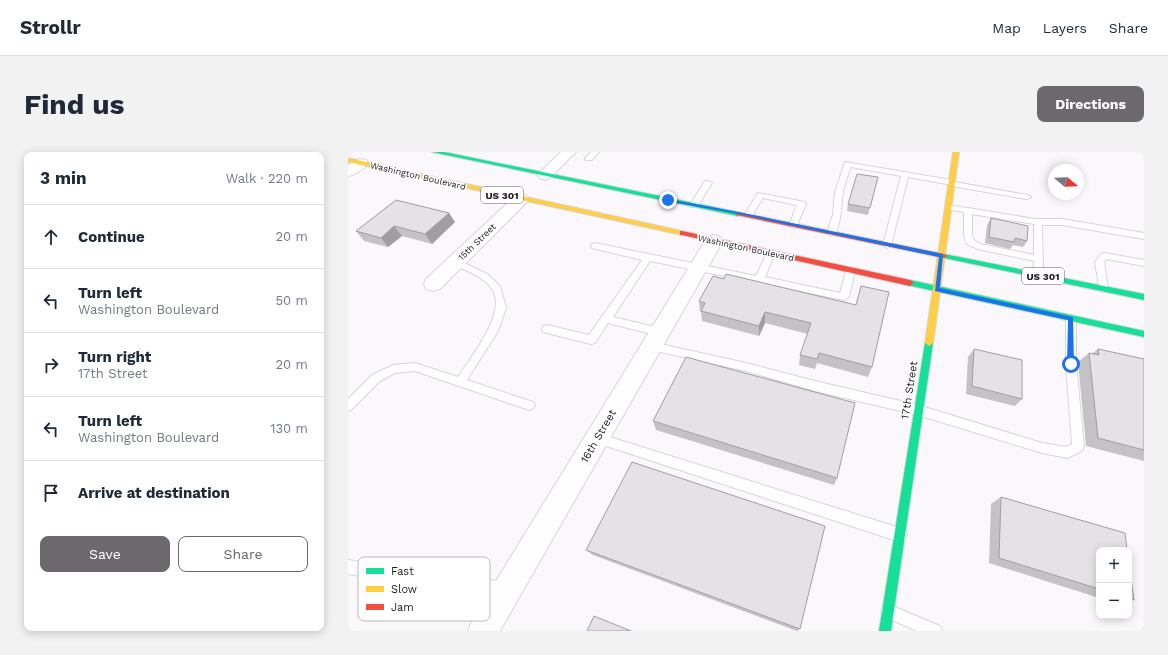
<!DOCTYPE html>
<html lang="en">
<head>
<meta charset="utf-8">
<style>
	:root { --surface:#fff; --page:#f2f2f3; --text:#1f2937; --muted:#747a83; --line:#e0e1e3; --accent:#6c686d }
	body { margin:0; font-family:"Work Sans",sans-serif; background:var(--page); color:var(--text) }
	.controls { position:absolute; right:12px; bottom:12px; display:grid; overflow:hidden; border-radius:8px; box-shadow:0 2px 10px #0003 }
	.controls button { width:36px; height:36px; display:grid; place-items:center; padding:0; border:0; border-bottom:1px solid var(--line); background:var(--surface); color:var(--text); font:20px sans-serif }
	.compass { position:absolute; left:700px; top:12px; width:36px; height:36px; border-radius:50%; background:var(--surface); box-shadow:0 2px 10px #0003; rotate:109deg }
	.stop { position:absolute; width:12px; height:12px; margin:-9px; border:3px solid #1a73e8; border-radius:50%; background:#fff }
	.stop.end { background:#1a73e8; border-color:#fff; box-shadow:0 1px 4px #0008 }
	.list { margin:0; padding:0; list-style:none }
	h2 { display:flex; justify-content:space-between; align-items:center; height:52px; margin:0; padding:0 16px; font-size:17px }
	h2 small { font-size:13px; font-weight:400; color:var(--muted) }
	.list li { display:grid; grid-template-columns:26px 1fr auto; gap:12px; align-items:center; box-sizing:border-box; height:64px; padding:0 16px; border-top:1px solid var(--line) }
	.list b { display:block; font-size:15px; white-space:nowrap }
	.list p { margin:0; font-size:13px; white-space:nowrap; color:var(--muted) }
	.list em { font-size:13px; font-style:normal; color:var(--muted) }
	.actions { display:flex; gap:8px; padding:12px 16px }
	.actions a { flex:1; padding:9px 0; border:1px solid var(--accent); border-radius:8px; text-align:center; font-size:14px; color:var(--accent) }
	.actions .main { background:var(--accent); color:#fff }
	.icon { flex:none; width:22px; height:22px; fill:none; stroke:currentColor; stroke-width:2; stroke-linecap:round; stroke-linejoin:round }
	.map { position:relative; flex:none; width:796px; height:479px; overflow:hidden; border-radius:8px }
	header { display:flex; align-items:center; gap:24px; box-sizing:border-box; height:56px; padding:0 20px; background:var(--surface); border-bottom:1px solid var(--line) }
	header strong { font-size:19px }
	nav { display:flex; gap:22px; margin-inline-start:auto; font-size:14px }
	.intro { display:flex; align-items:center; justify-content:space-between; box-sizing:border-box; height:96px; padding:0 24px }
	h1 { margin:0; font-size:28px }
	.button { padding:10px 18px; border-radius:8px; background:var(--accent); color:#fff; font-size:14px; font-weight:700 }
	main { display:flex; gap:24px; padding:0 24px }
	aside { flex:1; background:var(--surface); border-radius:8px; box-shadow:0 2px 10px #0003 }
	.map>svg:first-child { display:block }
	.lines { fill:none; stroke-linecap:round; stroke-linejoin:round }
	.lane-casing { stroke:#d8d5da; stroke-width:2 }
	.street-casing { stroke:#d8d5da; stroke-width:2 }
	.fast-casing { stroke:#d8d5da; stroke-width:2 }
	.slow-casing { stroke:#d8d5da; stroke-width:2 }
	.jam-casing { stroke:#d8d5da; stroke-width:2 }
	.lane { fill:#fefefe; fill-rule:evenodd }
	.street { fill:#fefefe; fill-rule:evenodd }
	.fast { fill:#16e098; fill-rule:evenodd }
	.slow { fill:#ffcf43; fill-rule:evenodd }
	.jam { fill:#f24e42; fill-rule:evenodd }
	.wall { fill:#c5c2c7 }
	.shaded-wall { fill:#a09ea2 }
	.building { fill:#e5e1e7; stroke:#a09ea2 }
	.route { fill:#1a73e8 }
	.labels { text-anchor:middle; stroke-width:3.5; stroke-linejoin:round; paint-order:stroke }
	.far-street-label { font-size:9px; fill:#1f1a21; stroke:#fff }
	.shield { fill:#fff; stroke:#625f64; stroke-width:1 }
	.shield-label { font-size:10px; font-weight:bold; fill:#1f1a21 }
	.street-label { font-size:11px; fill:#1f1a21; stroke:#fff }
	.key { fill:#fff; stroke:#bcbabc; stroke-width:1 }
	.key-label { font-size:11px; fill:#1f1a21 }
</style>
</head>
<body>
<header>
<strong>Strollr</strong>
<nav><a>Map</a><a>Layers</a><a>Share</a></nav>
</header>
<div class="intro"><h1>Find us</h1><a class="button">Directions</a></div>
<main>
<aside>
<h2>3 min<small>Walk · 220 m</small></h2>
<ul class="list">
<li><svg class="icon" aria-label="ahead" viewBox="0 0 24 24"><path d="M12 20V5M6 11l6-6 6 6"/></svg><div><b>Continue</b></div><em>20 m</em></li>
<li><svg class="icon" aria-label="left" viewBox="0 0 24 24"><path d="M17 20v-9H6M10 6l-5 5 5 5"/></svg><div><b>Turn left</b><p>Washington Boulevard</p></div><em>50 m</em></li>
<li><svg class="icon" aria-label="right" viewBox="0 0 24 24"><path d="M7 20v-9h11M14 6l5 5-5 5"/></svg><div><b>Turn right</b><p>17th Street</p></div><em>20 m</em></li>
<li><svg class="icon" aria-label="left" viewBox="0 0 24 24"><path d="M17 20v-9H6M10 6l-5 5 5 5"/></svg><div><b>Turn left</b><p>Washington Boulevard</p></div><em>130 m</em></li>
<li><svg class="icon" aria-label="arrive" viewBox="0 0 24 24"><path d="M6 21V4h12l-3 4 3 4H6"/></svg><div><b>Arrive at destination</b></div></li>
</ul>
<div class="actions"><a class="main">Save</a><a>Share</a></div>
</aside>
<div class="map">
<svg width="796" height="479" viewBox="0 0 796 479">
	<rect width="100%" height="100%" fill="#faf8fb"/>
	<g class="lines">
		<g class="lane-casing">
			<g id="lane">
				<polygon points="243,0 251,0 244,8 238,8 237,6"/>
				<path d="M497,10L603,28L607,30L679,43L683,45L679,47L603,34L599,32L560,25L543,93L539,96L535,93L553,24L503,15C500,23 497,31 495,39C493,49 494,80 483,84L479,81L485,63L487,40Z"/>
				<polygon points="357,29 360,29 364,31 349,55 343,55 342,53"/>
				<polygon points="410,41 457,50 458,52 448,75 445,76 441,73 449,53 415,46 403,65 397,65 396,63"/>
				<path d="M597,53L620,56L687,67H714L796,81V87L714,73H694L695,123L690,126L685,123L686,109L630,97L619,92L616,83V60L597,57ZM624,62L686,72V103L632,92L626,88L624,83Z"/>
				<polygon points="247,91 408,124 419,101 423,98 427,101 417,125 492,141 499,116 502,115 507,118 501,145 496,148 302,109 265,165 316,177 317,180 316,183 312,184 260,171 247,191 243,192 195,180 194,177 195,174 199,173 241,183 294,108 244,96 243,94 244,92"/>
				<polygon points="756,101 796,108 796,114 758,107 756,110 760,137 755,140 752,139 747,110 753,102"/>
				<path d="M108,107L139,122L152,134L158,156L150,179L119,228L185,250L187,253L185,256L181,258L67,219L47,221L32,229L4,257L0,259V247L24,223L45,213L67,211L110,225C122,206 160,160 144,137C135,124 118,119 105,112L104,110L105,108Z"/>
				<polygon points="723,163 726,164 728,167 728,212 736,295 734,299 719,306 694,301 570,263 471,240 398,219 303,198 299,197 298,194 299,191 303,190 398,211 471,230 570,253 694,291 718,295 724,292 718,212 718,167 720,164"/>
				<polygon points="249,281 552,376 557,378 559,383 557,388 552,390 249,291 245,290 243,286 245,282"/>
				<polygon points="0,408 82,421 158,430 163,432 165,437 163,442 158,444 82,435 0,422"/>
				<polygon points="540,452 592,474 594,479 569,479 535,464 533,459 535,454"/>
			</g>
		</g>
		<g class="street-casing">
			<g id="street">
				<polygon points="213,0 228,0 202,26 197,28 192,26 189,23 192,20"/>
				<path d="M13,7L18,8L20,11C16,17 7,23 0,24V13L8,8Z"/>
				<polygon points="173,42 179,44 181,47 179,50 92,137 85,139 78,137 76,132 78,127 167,44"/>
				<polygon points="366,83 372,85 375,89 152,479 120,479 124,468 357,89 360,85"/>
			</g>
		</g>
		<g class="fast-casing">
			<g id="fast">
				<polygon points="84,0 96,0 390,60 393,62 390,64"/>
				<polygon points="593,102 596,102 796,142 796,148 596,106 593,106"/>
				<polygon points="562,128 796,179 796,185 559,133 558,131"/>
				<polygon points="581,188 585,191 543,479 531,479 577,191"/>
			</g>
		</g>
		<g class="slow-casing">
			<g id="slow">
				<polygon points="605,0 611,0 585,191 581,194 577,191"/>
				<polygon points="0,6 334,79 337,81 334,83 0,10"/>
			</g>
		</g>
		<g class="jam-casing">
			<g id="jam">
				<polygon points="390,60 596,102 600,104 596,106 388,63 388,61"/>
				<polygon points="332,79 334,79 562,128 566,131 562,134 334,83 332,83"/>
			</g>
		</g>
		<use href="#lane" class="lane"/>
		<use href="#street" class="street"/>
		<use href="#fast" class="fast"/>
		<use href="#slow" class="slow"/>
		<use href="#jam" class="jam"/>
	</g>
	<g class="wall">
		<polygon points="530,25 520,63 499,59 500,52"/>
		<polygon points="48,48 107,70 84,92 54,84 40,95 16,89 8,79"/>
		<polygon points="643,66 679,89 675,95 665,93 662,97 637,91 639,73"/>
		<polygon points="376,127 508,153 513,134 524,215 520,225 469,211 467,217 451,213 452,203 460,182 417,171 411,184 354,169 353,160 352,160 351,149"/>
		<polygon points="626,197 674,247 667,254 618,242 620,205"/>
		<polygon points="750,197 796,207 796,309 738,294 730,210 741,201 745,201"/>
		<polygon points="305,269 489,326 486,333 308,278"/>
		<polygon points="653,345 751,398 751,446 641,411 643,352"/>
		<polygon points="238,398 452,477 449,479 245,403"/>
	</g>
	<g class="shaded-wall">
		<polygon points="101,61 107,70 84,92 77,82"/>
		<polygon points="46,74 54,84 40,95 33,86"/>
		<polygon points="417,160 417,171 411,184 411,174"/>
	</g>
	<g class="building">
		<polygon points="509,22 530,25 522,56 500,52"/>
		<polygon points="48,48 101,61 77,82 46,74 33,86 8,79"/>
		<polygon points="643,66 680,74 679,89 667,86 666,90 641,85"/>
		<polygon points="378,122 508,153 513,134 541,140 524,215 471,201 469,207 452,203 463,171 417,160 411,174 353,159 357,151 351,149 365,124 376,127"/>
		<polygon points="626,197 674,208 674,247 624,234"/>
		<polygon points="750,197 796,207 796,298 750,286 741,201 751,203"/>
		<polygon points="338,205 507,251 489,326 305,269"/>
		<polygon points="284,310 477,374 452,477 238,398"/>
		<polygon points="653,345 777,381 779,398 751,398 751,437 651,406"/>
		<polygon points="781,413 786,448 781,446"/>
		<polygon points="246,464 283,479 239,479"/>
	</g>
	<polygon class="route" points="320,47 390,60 595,102 592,136 725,165 726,212 723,214 719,212 720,168 587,139 591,105 390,62 318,49"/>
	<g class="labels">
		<g class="far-street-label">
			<text transform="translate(70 24) rotate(13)" y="3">Washington Boulevard</text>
			<text transform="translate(129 90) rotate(-44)" y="3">15th Street</text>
			<text transform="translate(398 96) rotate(12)" y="3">Washington Boulevard</text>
		</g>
		<g class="shield">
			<rect x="133" y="35" width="42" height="16" rx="3"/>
			<rect x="674" y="116" width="42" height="16" rx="3"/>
		</g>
		<g class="shield-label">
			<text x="154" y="47">US 301</text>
			<text x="695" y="128">US 301</text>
		</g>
		<g class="street-label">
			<text transform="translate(561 238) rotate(-81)" y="4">17th Street</text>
			<text transform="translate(250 284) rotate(-60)" y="4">16th Street</text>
		</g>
	</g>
	<rect x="10" y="405" width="132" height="64" rx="6" class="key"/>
	<rect x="18" y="416" width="18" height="6" fill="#16e098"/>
	<rect x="18" y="434" width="18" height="6" fill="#ffcf43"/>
	<rect x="18" y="452" width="18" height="6" fill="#f24e42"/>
	<g class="key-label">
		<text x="43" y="423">Fast</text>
		<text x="43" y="441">Slow</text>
		<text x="43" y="459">Jam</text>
	</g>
</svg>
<div class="controls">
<button>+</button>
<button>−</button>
</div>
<svg class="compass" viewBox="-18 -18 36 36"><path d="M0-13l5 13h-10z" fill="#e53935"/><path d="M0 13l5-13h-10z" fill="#747a83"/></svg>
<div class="stop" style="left:723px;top:212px"></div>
<div class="stop end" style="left:320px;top:48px"></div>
</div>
</main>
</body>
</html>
